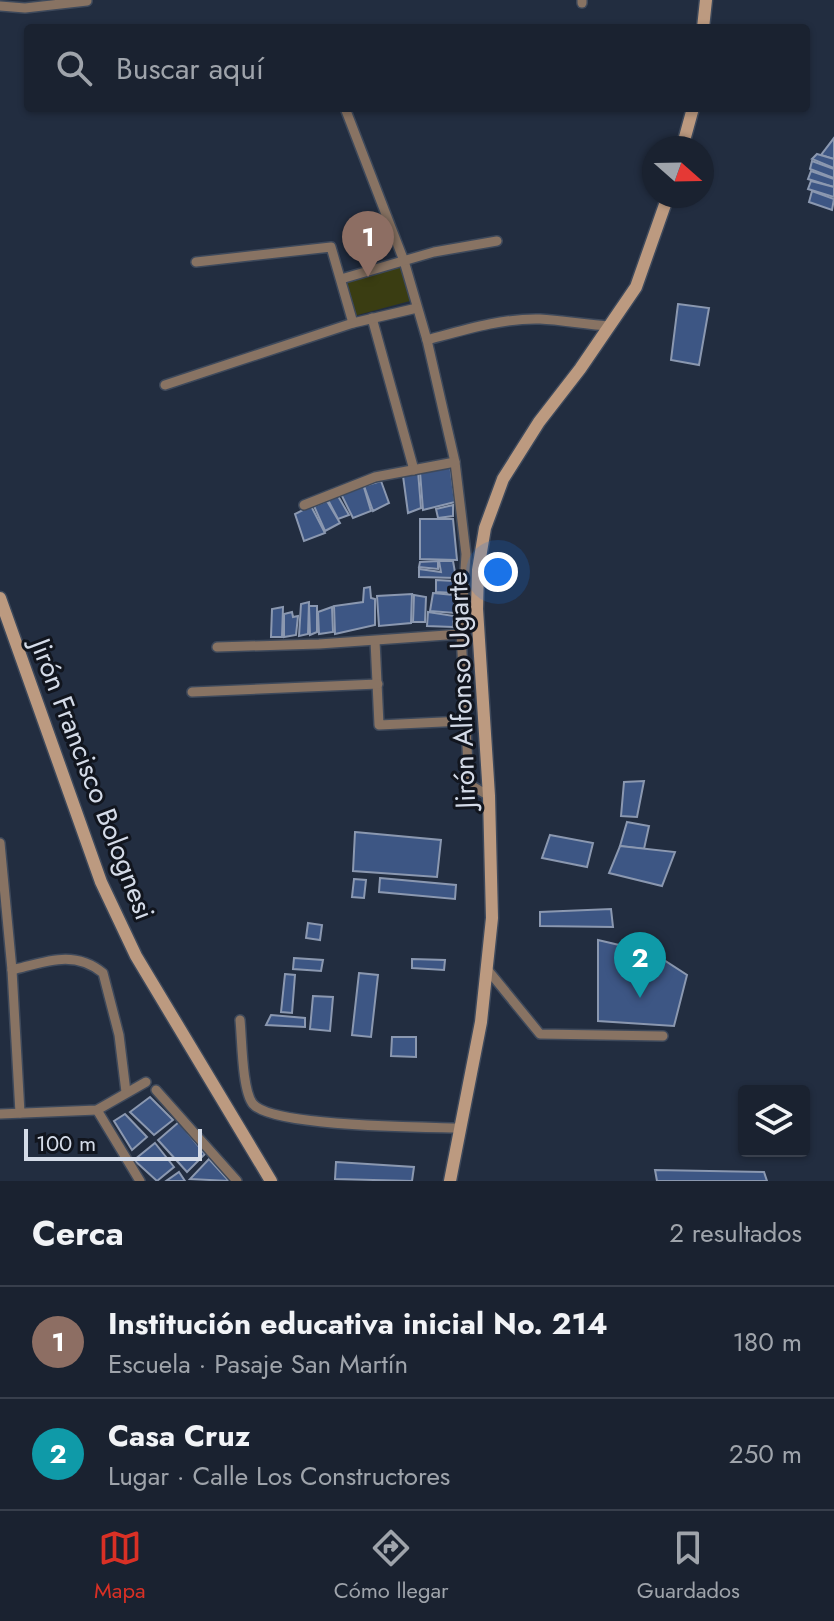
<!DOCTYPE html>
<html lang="es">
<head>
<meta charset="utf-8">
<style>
	:root { --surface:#1a2230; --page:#232a38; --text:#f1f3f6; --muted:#9fa4ab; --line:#383f4c; --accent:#d93025 }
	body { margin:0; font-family:Jost,sans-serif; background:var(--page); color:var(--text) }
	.controls { position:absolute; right:24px; bottom:24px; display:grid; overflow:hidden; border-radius:8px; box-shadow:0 2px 6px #0004 }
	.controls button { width:72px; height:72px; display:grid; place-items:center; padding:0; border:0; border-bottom:2px solid var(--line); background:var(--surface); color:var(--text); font:40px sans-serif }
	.compass { position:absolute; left:642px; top:136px; width:72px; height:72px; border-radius:50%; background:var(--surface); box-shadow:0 2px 6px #0004; rotate:110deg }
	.scale { position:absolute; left:24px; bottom:20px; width:178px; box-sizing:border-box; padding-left:8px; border:4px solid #d4dbe8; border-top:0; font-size:22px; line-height:28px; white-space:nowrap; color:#d4dbe8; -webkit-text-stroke:6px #11151e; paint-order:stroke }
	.you { position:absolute; left:498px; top:572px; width:28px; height:28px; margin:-20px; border:6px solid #fff; border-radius:50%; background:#1a73e8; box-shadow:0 0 0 12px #1a73e833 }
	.badge { display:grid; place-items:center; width:52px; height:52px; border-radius:50%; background:var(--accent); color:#fff; font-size:26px; font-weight:700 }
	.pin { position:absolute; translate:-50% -66px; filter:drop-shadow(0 2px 4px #0008) }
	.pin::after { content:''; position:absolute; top:42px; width:28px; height:24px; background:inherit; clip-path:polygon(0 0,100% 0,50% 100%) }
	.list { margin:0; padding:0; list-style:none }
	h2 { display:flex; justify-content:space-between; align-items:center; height:104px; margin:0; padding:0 32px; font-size:34px }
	h2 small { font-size:26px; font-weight:400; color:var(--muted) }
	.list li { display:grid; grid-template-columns:52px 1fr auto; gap:24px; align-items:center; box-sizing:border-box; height:112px; padding:0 32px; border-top:2px solid var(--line) }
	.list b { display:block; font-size:30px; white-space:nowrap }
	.list p { margin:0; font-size:26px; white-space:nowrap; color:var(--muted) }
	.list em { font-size:26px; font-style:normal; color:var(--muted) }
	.icon { flex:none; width:44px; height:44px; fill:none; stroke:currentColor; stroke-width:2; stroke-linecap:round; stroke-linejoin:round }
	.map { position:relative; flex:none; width:834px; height:1181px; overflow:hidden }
	.search { position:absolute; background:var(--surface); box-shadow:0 2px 6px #0004; left:24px; right:24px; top:24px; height:88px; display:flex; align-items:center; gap:20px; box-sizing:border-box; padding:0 28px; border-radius:8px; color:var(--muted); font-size:30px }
	.sheet { height:328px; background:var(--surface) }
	nav { display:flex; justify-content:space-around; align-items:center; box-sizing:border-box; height:112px; border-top:2px solid var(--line); background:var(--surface); font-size:22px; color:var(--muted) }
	nav a { display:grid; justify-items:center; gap:4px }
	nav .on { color:var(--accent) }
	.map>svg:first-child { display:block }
	.green { fill:#3a3d12 }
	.building { fill:#3d5684; stroke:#8b98b0; stroke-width:2 }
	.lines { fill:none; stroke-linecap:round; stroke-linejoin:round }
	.street-casing { stroke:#3e495b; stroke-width:12 }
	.secondary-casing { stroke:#3e495b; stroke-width:15 }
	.street { stroke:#887363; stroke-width:9 }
	.secondary { stroke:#bc9a80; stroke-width:12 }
	.labels { text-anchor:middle; stroke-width:6; stroke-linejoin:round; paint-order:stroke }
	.street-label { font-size:28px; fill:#d4dbe8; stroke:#11151e }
</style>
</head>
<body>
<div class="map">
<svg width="834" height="1181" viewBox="0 0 834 1181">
	<rect width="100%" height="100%" fill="#222d40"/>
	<polygon class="green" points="401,266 410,301 354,316 346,281"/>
	<g class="building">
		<polygon points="834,138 834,159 821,155"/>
		<polygon points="817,154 834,159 834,168 812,159"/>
		<polygon points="812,161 834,169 834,178 810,169"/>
		<polygon points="811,171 834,179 834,187 808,179"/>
		<polygon points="811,181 834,187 834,197 808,189"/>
		<polygon points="812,191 834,199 832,210 809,202"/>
		<polygon points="678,304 709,308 699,365 671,360"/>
		<polygon points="450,464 455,502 423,510 420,472"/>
		<polygon points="418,471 421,508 408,513 403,476"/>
		<polygon points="381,481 389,503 373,511 364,486"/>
		<polygon points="363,484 371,511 353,518 341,494"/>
		<polygon points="338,496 349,515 338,519 328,500"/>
		<polygon points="327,501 340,523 325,531 314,506"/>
		<polygon points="453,505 453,516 438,518 436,509"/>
		<polygon points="311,506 325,533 304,541 295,514"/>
		<polygon points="420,519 453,519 457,560 420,559"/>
		<polygon points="438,561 438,569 419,567 420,562"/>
		<polygon points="439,561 453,561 456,578 419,577 419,569 441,572"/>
		<polygon points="436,580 454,581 454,593 436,592"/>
		<polygon points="370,587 371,598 375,599 375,625 335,634 334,606 363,602 364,588"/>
		<polygon points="433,593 454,595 455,613 430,611"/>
		<polygon points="412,594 411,623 379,626 377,596"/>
		<polygon points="414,595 426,597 425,622 413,622"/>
		<polygon points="309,602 308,634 299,636 301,604"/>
		<polygon points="309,606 317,606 317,632 310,635"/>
		<polygon points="283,607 282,637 271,637 272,609"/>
		<polygon points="332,607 333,632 319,634 318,612"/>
		<polygon points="292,612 293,617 298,616 296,635 284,637 284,614"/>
		<polygon points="428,612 454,616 453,627 427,626"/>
		<polygon points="644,781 637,817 621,816 624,782"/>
		<polygon points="627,822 649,826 644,849 620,846"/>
		<polygon points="355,832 441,840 437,877 353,871"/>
		<polygon points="550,835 593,843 587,867 542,858"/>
		<polygon points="620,846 675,852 662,886 609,873"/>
		<polygon points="380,878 456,885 455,899 379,892"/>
		<polygon points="354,879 366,880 364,898 352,897"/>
		<polygon points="611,909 613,927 540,926 540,912"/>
		<polygon points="308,923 322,925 320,940 306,938"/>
		<polygon points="598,940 653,953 687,975 674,1026 598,1021"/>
		<polygon points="294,958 323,960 321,971 293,969"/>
		<polygon points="412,959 445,960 444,970 412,968"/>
		<polygon points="359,973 378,975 371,1037 352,1035"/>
		<polygon points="285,974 295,975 292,1013 281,1012"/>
		<polygon points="313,996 333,997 330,1031 310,1029"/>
		<polygon points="271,1015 305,1018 305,1027 266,1025"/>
		<polygon points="392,1037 416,1037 416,1057 391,1056"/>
		<polygon points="150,1097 173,1120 154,1135 130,1112"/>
		<polygon points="125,1114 147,1137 132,1150 114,1121"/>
		<polygon points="179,1122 205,1154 187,1172 158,1140"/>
		<polygon points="155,1143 174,1167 157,1181 134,1160"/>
		<polygon points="209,1159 229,1181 190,1179"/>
		<polygon points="336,1162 414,1167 412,1181 335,1179"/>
		<polygon points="655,1170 764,1172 767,1181 657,1181"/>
		<polygon points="179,1172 185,1181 166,1181"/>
	</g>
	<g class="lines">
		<g class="street-casing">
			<g id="street">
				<polyline points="582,0 582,3"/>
				<polyline points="0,6 25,8 87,1"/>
				<polyline points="345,108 404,261 427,340 455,462 466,554 461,634 469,784 489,796"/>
				<polyline points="196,262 331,247 353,323"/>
				<polyline points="341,279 434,252 497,241"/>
				<polyline points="372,318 414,470"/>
				<path d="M427,340C464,330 502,318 540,319C563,320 587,325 610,326"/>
				<polyline points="165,385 353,323 417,308"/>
				<polyline points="304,505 375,477 455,462"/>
				<polyline points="375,641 379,725 464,721"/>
				<polyline points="217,647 319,644 461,634"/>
				<polyline points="192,692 378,684"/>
				<polyline points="0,843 12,970 20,1113"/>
				<polyline points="487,969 540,1034 663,1036"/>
				<path d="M12,970C45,962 74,949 103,973L119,1035L126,1092"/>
				<path d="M240,1020C242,1039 242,1091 253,1104C272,1127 423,1127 458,1128"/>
				<polyline points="156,1090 237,1181"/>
				<polyline points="97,1110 140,1181"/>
				<polyline points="0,1114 97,1110 146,1082"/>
			</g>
		</g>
		<g class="secondary-casing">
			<g id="secondary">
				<polyline points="703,28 706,0"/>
				<polyline points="682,148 693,108"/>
				<polyline points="0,598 101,882 136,956 271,1181"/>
				<polyline points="450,1181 481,1022 492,918 489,796 477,609 478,570 485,528 503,479 539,422 580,369 636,287 668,196"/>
			</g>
		</g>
		<use href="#street" class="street"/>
		<use href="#secondary" class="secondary"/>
	</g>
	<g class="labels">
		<g class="street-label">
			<text transform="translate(461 690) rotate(-92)" y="10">Jirón Alfonso Ugarte</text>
			<text transform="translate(93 779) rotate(69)" y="10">Jirón Francisco Bolognesi</text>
		</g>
	</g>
</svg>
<div class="controls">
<button><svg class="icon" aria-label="layers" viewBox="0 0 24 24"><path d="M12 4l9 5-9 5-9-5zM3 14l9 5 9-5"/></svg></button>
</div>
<svg class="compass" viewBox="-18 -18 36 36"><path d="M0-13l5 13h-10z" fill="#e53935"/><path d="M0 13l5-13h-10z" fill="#9fa4ab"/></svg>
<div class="scale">100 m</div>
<div class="you"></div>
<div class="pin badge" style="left:368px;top:277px;background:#8d6e63">1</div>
<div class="pin badge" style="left:640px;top:998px;background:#0f9aa8">2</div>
<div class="search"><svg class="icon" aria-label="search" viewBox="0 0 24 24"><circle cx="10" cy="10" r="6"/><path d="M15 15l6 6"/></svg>Buscar aquí</div>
</div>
<section class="sheet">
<h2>Cerca<small>2 resultados</small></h2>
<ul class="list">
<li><span class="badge" style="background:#8d6e63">1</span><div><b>Institución educativa inicial No. 214</b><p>Escuela · Pasaje San Martín</p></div><em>180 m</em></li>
<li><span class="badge" style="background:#0f9aa8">2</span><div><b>Casa Cruz</b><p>Lugar · Calle Los Constructores</p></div><em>250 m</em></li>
</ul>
</section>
<nav>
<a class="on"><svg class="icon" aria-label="map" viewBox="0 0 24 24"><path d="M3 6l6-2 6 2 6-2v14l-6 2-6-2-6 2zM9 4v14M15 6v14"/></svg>Mapa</a>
<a><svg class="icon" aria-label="directions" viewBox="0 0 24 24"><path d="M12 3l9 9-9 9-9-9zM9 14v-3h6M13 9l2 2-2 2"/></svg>Cómo llegar</a>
<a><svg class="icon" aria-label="saved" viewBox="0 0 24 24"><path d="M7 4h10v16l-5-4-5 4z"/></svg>Guardados</a>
</nav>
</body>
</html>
